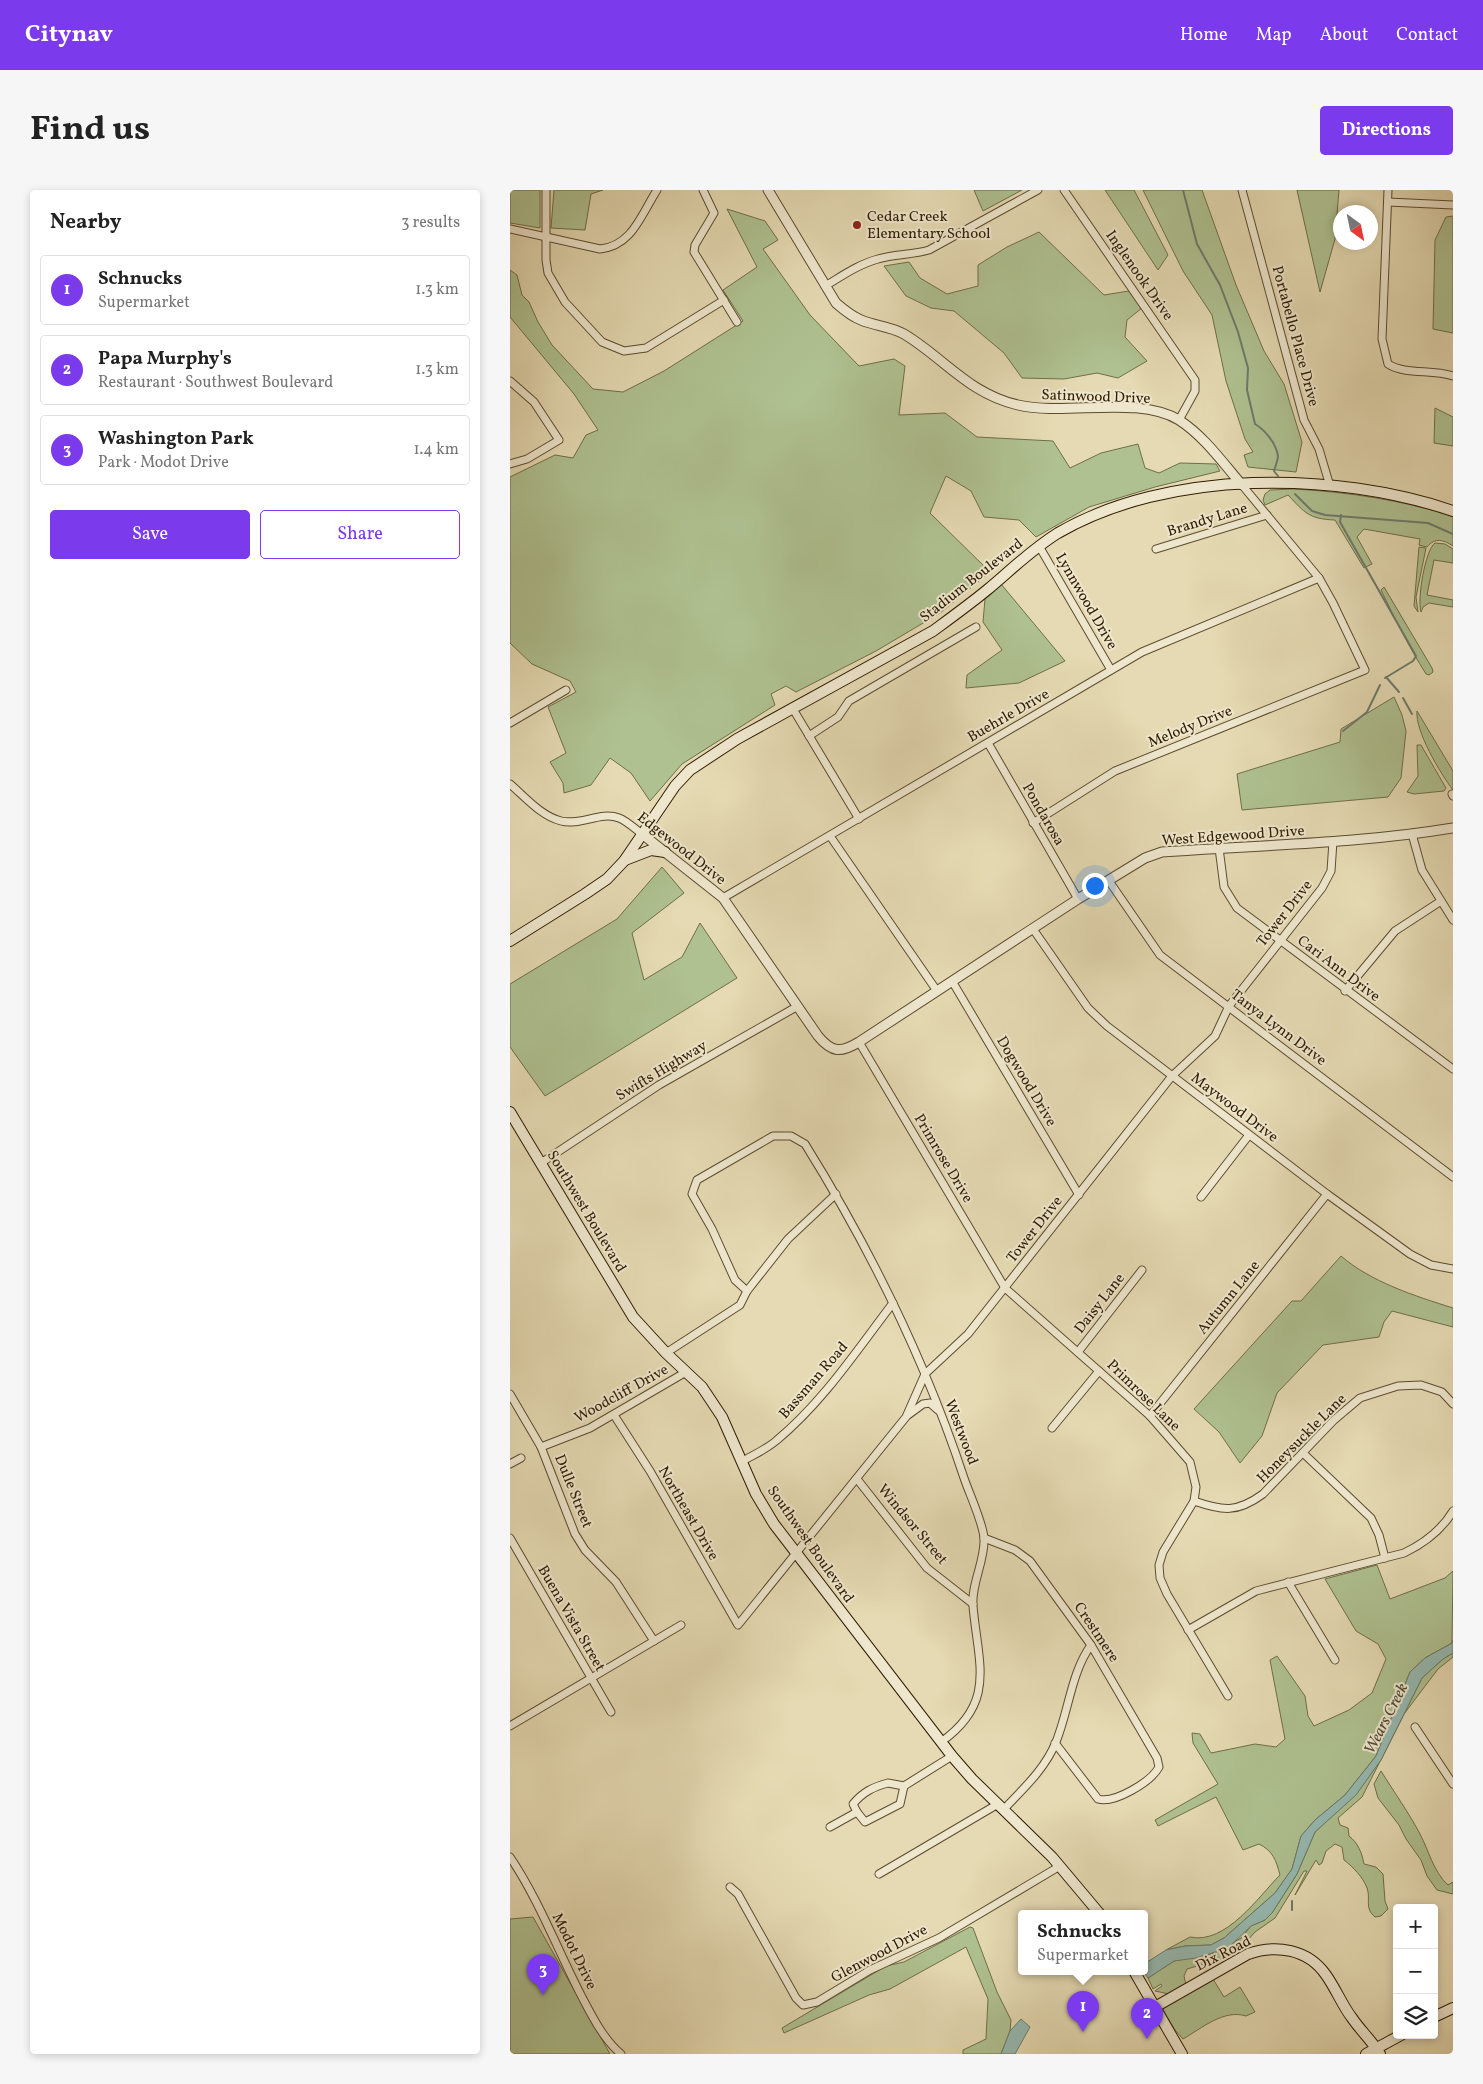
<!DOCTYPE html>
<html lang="en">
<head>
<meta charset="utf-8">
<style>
	:root { --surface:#fff; --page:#f6f6f6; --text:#222; --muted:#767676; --line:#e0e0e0; --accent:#7c3aed }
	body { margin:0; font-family:Vollkorn,serif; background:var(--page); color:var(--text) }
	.controls { position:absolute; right:15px; bottom:15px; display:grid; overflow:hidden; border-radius:5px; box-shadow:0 2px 8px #0003 }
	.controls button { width:45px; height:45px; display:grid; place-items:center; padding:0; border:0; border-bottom:1px solid var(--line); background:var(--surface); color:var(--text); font:25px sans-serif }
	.compass { position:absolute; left:823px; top:15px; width:45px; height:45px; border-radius:50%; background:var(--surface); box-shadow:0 2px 8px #0003; rotate:147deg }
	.you { position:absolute; left:584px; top:695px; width:18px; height:18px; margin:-12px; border:4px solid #fff; border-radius:50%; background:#1a73e8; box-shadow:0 0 0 8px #1a73e833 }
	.badge { display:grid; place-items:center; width:32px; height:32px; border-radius:50%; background:var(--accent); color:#fff; font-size:16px; font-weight:700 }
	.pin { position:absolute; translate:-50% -41px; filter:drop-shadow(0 1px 2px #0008) }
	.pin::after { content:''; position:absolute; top:26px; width:18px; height:15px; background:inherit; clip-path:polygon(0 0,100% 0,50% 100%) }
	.popup { position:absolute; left:508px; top:1720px; width:130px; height:65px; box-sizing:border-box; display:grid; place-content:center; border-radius:5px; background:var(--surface); filter:drop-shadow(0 1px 4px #0005); font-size:16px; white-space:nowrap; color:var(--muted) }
	.popup b { font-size:19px; color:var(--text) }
	.popup::after { content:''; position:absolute; left:50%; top:100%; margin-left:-10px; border:10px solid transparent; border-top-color:var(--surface) }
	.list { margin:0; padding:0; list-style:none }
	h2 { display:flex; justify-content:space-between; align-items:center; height:65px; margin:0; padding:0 20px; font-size:21px }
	h2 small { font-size:16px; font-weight:400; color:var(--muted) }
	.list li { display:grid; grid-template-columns:32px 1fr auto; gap:15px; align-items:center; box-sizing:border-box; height:70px; margin:0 10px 10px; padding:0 10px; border:1px solid var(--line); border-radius:5px }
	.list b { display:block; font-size:19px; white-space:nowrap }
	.list p { margin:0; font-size:16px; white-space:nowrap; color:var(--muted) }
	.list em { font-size:16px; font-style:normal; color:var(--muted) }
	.actions { display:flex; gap:10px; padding:15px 20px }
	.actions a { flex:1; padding:11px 0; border:1px solid var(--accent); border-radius:5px; text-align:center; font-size:18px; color:var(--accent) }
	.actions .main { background:var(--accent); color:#fff }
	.icon { flex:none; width:28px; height:28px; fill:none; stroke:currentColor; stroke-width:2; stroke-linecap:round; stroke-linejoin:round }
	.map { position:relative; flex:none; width:943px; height:1864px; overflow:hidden; border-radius:5px }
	header { display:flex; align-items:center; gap:30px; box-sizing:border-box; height:70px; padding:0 25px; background:var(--accent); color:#fff }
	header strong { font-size:24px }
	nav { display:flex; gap:28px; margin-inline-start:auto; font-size:18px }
	.intro { display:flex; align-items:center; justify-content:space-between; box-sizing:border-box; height:120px; padding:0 30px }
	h1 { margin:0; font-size:35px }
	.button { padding:12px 22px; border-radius:5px; background:var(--accent); color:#fff; font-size:18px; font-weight:700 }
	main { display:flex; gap:30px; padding:0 30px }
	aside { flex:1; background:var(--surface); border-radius:5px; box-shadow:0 2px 8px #0003 }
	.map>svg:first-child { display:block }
	.green { fill:#afc191; stroke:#6f6e49 }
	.water { fill:#96bab2; stroke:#6d7b6b }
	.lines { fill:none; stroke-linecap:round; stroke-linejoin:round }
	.stream { stroke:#6d7b6b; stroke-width:2 }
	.minor-casing { stroke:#5c4c2e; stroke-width:9 }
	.tertiary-casing { stroke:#5c4c2e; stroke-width:11 }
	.secondary-casing { stroke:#2f1c01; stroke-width:12 }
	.minor { stroke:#eee7ce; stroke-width:7 }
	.tertiary { stroke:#eee7ce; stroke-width:9 }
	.secondary { stroke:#eee7ce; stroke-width:10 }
	.poi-dot { fill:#8f2418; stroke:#eee7ce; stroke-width:2 }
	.labels { text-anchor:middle; stroke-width:4; stroke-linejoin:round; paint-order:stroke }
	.poi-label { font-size:15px; fill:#2f1c01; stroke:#eee7ce; text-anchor:start }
	.street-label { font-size:15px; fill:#2f1c01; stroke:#eee7ce }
	.water-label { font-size:16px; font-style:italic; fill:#4e4b36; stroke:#eee7ce }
</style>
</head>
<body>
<header>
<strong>Citynav</strong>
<nav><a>Home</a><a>Map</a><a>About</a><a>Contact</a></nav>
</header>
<div class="intro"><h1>Find us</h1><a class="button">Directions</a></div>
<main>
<aside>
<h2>Nearby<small>3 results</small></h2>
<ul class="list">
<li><span class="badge">1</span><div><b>Schnucks</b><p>Supermarket</p></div><em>1.3 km</em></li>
<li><span class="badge">2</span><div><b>Papa Murphy's</b><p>Restaurant · Southwest Boulevard</p></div><em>1.3 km</em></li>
<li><span class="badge">3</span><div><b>Washington Park</b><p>Park · Modot Drive</p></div><em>1.4 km</em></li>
</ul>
<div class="actions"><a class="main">Save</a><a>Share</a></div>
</aside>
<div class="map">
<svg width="943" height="1864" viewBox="0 0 943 1864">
	<rect width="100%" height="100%" fill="#e5dab3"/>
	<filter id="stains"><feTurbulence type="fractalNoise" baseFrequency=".004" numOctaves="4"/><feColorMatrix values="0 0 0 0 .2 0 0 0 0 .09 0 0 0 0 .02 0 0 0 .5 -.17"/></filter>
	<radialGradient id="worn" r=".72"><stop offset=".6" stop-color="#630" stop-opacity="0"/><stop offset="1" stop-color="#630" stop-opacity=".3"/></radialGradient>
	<g class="green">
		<polygon points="0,0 30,0 30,38 0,33"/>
		<polygon points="44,0 93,0 81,4 75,40 41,38"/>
		<polygon points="464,0 512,0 473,21"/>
		<polygon points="595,0 624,0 658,65 648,80"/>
		<polygon points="633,0 692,0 726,95 754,161 774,194 792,252 786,282 738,277 734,265 743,262 735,249 716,191 702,125 673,81"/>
		<polygon points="787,0 829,0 825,49 810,102"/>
		<polygon points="217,19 255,31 268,50 253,59 300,125 349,176 384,169 395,176 389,225 435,223 467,247 543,251 560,278 591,263 628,254 635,278 649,283 670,273 706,274 710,281 645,297 579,317 526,347 509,330 474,327 461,301 436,286 420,323 480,382 430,423 366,461 286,502 276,496 261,504 265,515 172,574 140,611 121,583 100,568 81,595 54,603 53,593 40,572 56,563 38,517 66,502 60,491 22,474 0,453 0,287 45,265 63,268 76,245 88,240 64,204 0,127 0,80 7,85 12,105 19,112 28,132 42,155 83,199 113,202 154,181 233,131 213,100 247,77"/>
		<polygon points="943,26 943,143 923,139 925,50 936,27"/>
		<polygon points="529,42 594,105 619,101 632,118 617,130 615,147 637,171 608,188 587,183 554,189 512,188 494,163 444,121 421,118 396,106 374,76 399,72 410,88 437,104 468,96 468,75 497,57"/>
		<polygon points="925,218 943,227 943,256 924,253"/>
		<path d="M784,299C838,302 891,310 943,326V356C934,350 925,347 917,357L909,355L910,349L854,339L847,347L862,374L854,378L825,330C799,329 795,323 778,305L755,315L753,310L755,304L760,300Z"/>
		<path d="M925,353L935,354L943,359V373L924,370L917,405L943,410V417L919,413L913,417L911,422C907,410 915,360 925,353Z"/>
		<polygon points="909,357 916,358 906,407 908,422 904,416"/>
		<polygon points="491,394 555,471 509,493 456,498 457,485 492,460 473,432 475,409"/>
		<path d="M874,397L922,478L923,482L919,485L916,484C899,457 885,429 871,400Z"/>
		<polygon points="884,507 892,525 896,541 891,588 878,607 732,620 727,584 830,552 831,539"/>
		<path d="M907,521L943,581V600C930,583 905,541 907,521Z"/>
		<polygon points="907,555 911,555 936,598 934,601 904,604 897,602 908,586"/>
		<polygon points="152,677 174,703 122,743 134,790 172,767 190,733 227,788 35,906 0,857 0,794 107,729"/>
		<path d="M831,1066C861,1092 905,1106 943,1118V1137L882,1121L874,1132L869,1147L813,1155L767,1203L752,1246L730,1273L709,1242L684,1219L782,1111H791Z"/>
		<path d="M867,1375L880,1409L935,1388L943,1381L942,1453L915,1468L900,1482L866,1566L835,1605L805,1630L791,1646L782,1679L765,1703L714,1748L701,1755L675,1756L656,1760L680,1747C716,1755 749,1706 770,1685C766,1670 763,1661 749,1654L733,1660L706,1607L648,1636L645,1630L708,1594L683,1553L682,1543L690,1544L701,1563L745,1554L766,1557L775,1549L760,1470L767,1466L795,1506L798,1526L804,1536L839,1520L862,1503L876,1469L868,1454L846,1441L815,1389Z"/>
		<path d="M943,1463V1467L928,1479L894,1524L852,1607L828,1628L830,1635L838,1638L839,1646C848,1653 852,1663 854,1674L866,1677L873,1684L875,1711L878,1719L871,1726L865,1727C854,1718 861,1709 857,1698C853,1687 843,1677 834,1670L832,1657L825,1654L816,1661L812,1673L809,1675L806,1670L785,1705L797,1681H794L765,1728L745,1742L729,1760L711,1769L677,1779L674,1786L676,1795L659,1804L645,1801L652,1796L651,1794L643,1799L638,1788L664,1771L705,1763L731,1748L741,1736L755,1730L762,1723L787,1684L805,1642L846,1604L871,1570L912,1488L933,1469Z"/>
		<path d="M871,1581C884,1602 899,1623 910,1644C919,1661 923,1681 938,1695L943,1692V1704L927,1700L917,1686L911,1670L896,1649L889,1635L868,1608L864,1594Z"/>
		<polygon points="23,1727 100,1864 0,1864 0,1729"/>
		<polygon points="460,1737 463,1738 487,1802 501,1830 500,1841 491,1864 453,1864 453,1860 476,1849 478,1809 456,1757 380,1799 359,1805 274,1843 272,1838 376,1776 394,1772"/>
		<path d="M703,1789L714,1807L730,1797L745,1822L736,1826C714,1819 692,1838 673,1849L665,1840L652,1818Z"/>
	</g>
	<g class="water">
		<polygon points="943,1450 943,1463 933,1469 912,1488 871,1570 846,1605 805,1642 787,1684 762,1723 755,1730 741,1736 718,1758 686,1768 664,1771 638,1788 633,1781 634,1774 656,1760 675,1756 701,1755 714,1748 765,1703 782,1679 791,1646 805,1630 835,1605 866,1566 900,1482 915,1468 942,1453"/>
		<polygon points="511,1829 520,1837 505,1864 491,1864 500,1841"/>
	</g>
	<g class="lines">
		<g class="stream">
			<path d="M673,0L687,54L710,95L728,142L738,178L737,200L745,234C755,240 766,253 768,266C768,270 765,277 764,281L768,286"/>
			<polyline points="785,304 802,321 815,325 918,333 943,344"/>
			<polyline points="831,325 830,332 906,466 903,471 875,488"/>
			<polyline points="876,487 889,502"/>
			<polyline points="893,508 902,524"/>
			<polyline points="833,541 857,522 870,495"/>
			<polyline points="782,1711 782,1720"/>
		</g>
		<g class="minor-casing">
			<g id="minor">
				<polyline points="36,0 36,70 38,83 55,112 92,152 114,161 136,158 214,110"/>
				<polyline points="193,0 204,23 185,55 184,62 227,132"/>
				<polyline points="554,0 685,190 685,201 669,230"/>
				<polyline points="732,0 794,230 809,259 820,296"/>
				<path d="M878,0L872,149L878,174C895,185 922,179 943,186"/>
				<polyline points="878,12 943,15"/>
				<path d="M0,39L90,59C122,56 131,25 147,0"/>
				<path d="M315,96C332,86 349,74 368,69C384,64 402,65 419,60L528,0"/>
				<polyline points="0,191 24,212 49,250 17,269 0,274"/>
				<polyline points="529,356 601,480"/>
				<polyline points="646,359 757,325"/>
				<polyline points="283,519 349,629"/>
				<polyline points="0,533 56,500"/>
				<polyline points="299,546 328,527 339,511 466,437"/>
				<polyline points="478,553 568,709"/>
				<path d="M0,594C15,607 31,626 51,631C70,636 91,621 109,628C117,631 125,639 132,644"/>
				<polyline points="942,604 943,606"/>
				<polyline points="523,633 605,581 855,480 823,413 809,388 732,295"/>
				<polyline points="902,644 912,680 943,730"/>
				<polyline points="320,646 427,801"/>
				<polyline points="709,658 714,697 727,718 943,879"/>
				<polyline points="599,691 650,765 943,987"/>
				<polyline points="213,708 632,462 809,388"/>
				<polyline points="523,739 578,818 597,836 817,1004 900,1064 921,1075 943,1079"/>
				<polyline points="442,791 569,1005"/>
				<polyline points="835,801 885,741 931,711"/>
				<polyline points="349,852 495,1098 640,1226 680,1272 686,1297 684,1311 653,1362 649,1375 650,1388 657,1404 718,1506"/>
				<polyline points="31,973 149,895 288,816"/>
				<polyline points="691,1007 739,945"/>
				<path d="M237,1101L225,1090L202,1039L182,1004L187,990L263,946H281L295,954C361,1060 415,1170 454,1288C459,1303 474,1335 474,1349C475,1371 461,1394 463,1416C468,1474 487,1512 431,1552"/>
				<polyline points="568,1162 632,1080"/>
				<polyline points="156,1163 230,1115 237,1101 278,1049 326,1004"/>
				<polyline points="0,1204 31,1257 65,1344 75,1360 106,1392 144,1451"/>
				<polyline points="104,1225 140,1281 228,1435 396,1227 415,1184 458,1144 662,886 705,846 719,816 812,698 821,681 823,651"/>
				<polyline points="398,1225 413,1214 420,1213 428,1220"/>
				<polyline points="640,1226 817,1004"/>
				<polyline points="542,1238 589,1181"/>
				<polyline points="31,1257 80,1238 176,1182"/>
				<polyline points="793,1263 861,1328 869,1345 875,1368"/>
				<path d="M231,1272C243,1265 257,1259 267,1250C313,1212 347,1160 383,1113"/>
				<polyline points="0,1274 11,1268"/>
				<polyline points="347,1289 417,1378 463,1414"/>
				<path d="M684,1311C713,1321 727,1323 753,1304L824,1230L850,1208L888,1196L911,1195L932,1202L943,1214"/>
				<polyline points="0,1348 101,1522"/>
				<path d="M474,1348L505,1360L520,1371L581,1455L647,1568L649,1577C641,1592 604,1614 588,1609L545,1553"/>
				<polyline points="778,1392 825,1470"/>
				<path d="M678,1440L746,1401L894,1363C915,1353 931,1341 943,1321"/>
				<polyline points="0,1536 171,1435"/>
				<polyline points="905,1537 943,1594"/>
				<path d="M378,1593L394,1596L390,1614L355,1632L347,1622L343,1614C353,1602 363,1597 378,1593Z"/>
				<polyline points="394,1596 442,1566"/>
				<path d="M494,1619C513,1599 535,1579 546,1552C559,1520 561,1483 581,1455"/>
				<polyline points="320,1637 347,1622"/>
				<path d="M0,1667C29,1710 48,1761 72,1807C82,1826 94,1850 111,1864"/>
				<polyline points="369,1684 488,1614"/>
				<polyline points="220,1697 228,1704 286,1808 293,1815 307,1812 360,1780 429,1748 550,1676"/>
			</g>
		</g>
		<g class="tertiary-casing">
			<g id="tertiary">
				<path d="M258,0L326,113C334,120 341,126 351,130C365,136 380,136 394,144C434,168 459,204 508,215C556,226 628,205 669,230C694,246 713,273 732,295"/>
				<path d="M132,644L213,708L308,846C322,863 331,863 349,852L568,709L635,668L652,662C749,655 847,654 943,638"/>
			</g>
		</g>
		<g class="secondary-casing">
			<g id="secondary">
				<polyline points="115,670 141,660 155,662"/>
				<path d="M0,751L75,704L97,689L114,671L165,596L180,580L227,549L423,441C442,427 460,414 477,400C501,380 522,359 548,343C658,279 825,281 943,321"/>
				<polyline points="0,922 123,1127 156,1163 192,1197 212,1227 246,1304 264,1334 442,1566 462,1589 542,1667 589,1723"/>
				<polyline points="624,1781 672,1864"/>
				<path d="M645,1817L738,1764C766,1754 798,1759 816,1785C826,1799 832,1815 842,1828C851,1841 862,1851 870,1864"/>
				<polyline points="924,1827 943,1818"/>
				<polyline points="856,1864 891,1845"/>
			</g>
		</g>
		<use href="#minor" class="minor"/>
		<use href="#tertiary" class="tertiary"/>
		<use href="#secondary" class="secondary"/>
	</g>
	<circle class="poi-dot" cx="347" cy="35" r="5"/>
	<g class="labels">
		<g class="poi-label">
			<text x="357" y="31">Cedar Creek<tspan x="357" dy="17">Elementary School</tspan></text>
		</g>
		<g class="street-label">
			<text transform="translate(630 85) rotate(55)" y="5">Inglenook Drive</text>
			<text transform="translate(786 146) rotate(75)" y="5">Portabello Place Drive</text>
			<text transform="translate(586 206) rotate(2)" y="5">Satinwood Drive</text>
			<text transform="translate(697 329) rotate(-17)" y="5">Brandy Lane</text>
			<text transform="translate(461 390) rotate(-38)" y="5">Stadium Boulevard</text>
			<text transform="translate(577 411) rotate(60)" y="5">Lynnwood Drive</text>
			<text transform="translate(498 525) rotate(-30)" y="5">Buehrle Drive</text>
			<text transform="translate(680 536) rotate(-22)" y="5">Melody Drive</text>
			<text transform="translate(534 624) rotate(60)" y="5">Pondarosa</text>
			<text transform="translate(723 645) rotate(-4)" y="5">West Edgewood Drive</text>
			<text transform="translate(172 658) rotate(38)" y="5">Edgewood Drive</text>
			<text transform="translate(774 723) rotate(-52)" y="5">Tower Drive</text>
			<text transform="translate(829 778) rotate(37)" y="5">Cari Ann Drive</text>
			<text transform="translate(769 837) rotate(37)" y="5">Tanya Lynn Drive</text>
			<text transform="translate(151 880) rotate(-31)" y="5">Swifts Highway</text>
			<text transform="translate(517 891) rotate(59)" y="5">Dogwood Drive</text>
			<text transform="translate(725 917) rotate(37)" y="5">Maywood Drive</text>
			<text transform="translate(434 968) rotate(59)" y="5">Primrose Drive</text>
			<text transform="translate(77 1021) rotate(59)" y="5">Southwest Boulevard</text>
			<text transform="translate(524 1039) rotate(-52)" y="5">Tower Drive</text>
			<text transform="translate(718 1107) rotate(-51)" y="5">Autumn Lane</text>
			<text transform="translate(589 1113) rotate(-52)" y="5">Daisy Lane</text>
			<text transform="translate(303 1190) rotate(-49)" y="5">Bassman Road</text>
			<text transform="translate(111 1203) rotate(-29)" y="5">Woodcliff Drive</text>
			<text transform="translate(634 1205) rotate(44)" y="5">Primrose Lane</text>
			<text transform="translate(452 1242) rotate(69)" y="5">Westwood</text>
			<text transform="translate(791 1248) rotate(-45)" y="5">Honeysuckle Lane</text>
			<text transform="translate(64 1301) rotate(68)" y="5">Dulle Street</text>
			<text transform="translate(179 1323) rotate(60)" y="5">Northeast Drive</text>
			<text transform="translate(403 1334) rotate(50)" y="5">Windsor Street</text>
			<text transform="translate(301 1354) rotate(55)" y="5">Southwest Boulevard</text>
			<text transform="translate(62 1428) rotate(60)" y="5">Buena Vista Street</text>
			<text transform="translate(587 1442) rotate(56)" y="5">Crestmere</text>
			<text transform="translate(65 1761) rotate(64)" y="5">Modot Drive</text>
			<text transform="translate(369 1763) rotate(-28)" y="5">Glenwood Drive</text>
			<text transform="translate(713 1763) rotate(-27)" y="5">Dix Road</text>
		</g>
		<g class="water-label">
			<text transform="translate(875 1528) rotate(-63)" y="6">Wears Creek</text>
		</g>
	</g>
	<rect width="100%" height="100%" filter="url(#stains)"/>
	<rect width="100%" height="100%" fill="url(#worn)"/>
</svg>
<div class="controls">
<button>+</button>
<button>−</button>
<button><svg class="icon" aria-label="layers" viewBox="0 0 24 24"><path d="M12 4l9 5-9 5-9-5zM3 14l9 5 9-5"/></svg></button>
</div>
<svg class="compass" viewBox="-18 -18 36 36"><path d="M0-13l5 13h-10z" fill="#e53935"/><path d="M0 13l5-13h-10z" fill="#767676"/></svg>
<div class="you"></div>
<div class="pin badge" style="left:573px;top:1842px">1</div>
<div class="popup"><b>Schnucks</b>Supermarket</div>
<div class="pin badge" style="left:637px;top:1849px">2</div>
<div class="pin badge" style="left:33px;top:1805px">3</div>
</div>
</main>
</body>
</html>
